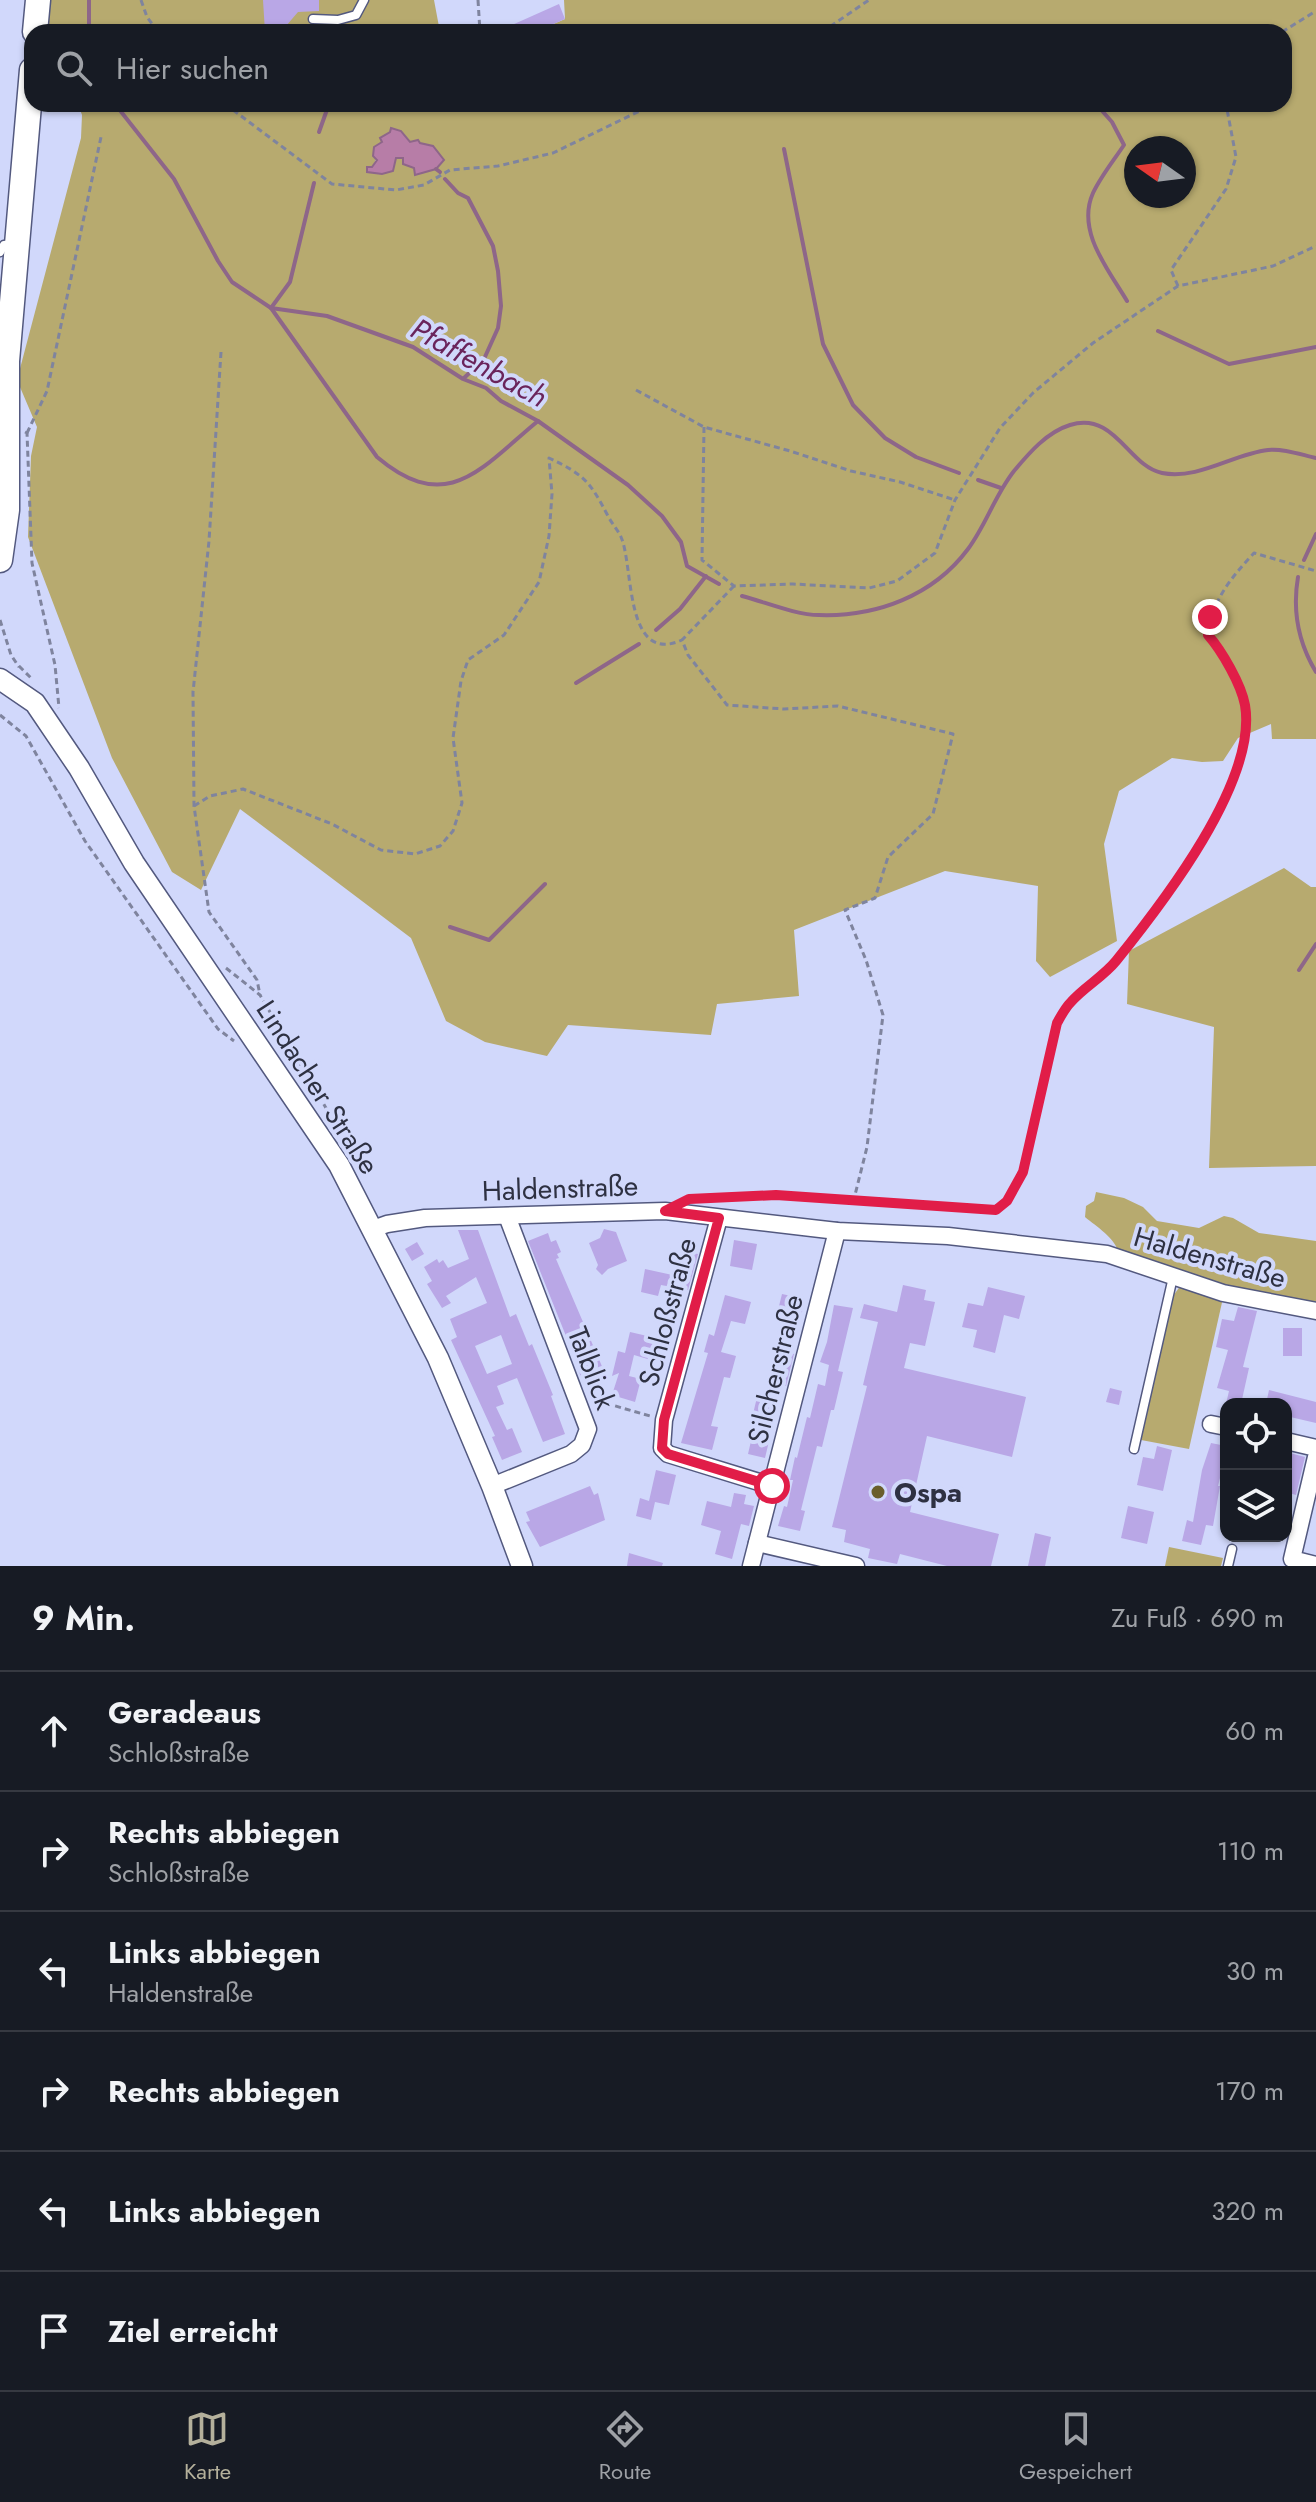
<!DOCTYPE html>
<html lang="de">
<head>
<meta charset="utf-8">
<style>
	:root { --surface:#171b24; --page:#20242c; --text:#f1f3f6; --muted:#9ea1a6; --line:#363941; --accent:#b4b09b }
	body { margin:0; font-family:Jost,sans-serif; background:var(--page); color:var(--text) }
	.controls { position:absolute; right:24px; bottom:24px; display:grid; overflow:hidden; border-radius:16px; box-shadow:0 2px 6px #0004 }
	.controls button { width:72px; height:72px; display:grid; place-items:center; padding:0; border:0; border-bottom:2px solid var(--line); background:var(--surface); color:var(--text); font:40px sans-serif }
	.compass { position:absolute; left:1124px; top:136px; width:72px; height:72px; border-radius:50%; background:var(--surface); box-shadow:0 2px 6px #0004; rotate:284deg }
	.stop { position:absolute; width:24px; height:24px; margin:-18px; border:6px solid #e11d48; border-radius:50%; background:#fff }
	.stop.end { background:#e11d48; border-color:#fff; box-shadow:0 2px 8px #0008 }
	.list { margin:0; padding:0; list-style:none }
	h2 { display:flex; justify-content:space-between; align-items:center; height:104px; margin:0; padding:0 32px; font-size:34px }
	h2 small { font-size:26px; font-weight:400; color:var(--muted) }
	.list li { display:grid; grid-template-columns:52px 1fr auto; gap:24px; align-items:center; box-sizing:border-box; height:120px; padding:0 32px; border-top:2px solid var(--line) }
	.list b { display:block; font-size:30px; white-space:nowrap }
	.list p { margin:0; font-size:26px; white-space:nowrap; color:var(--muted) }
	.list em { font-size:26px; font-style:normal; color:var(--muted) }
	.icon { flex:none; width:44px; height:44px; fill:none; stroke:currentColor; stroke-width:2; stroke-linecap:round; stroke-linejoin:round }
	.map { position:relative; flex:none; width:1316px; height:1566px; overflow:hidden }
	.search { position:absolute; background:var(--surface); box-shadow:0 2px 6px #0004; left:24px; right:24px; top:24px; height:88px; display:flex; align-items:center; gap:20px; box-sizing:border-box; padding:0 28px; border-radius:24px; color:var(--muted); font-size:30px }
	.sheet { height:824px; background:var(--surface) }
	nav { display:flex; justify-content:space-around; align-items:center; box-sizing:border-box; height:112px; border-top:2px solid var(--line); background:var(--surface); font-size:22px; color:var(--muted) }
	nav a { display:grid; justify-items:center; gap:4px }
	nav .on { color:var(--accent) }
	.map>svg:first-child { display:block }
	.green { fill:#b7aa6f; fill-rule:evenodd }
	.water { fill:#b77da7; stroke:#8e6689; stroke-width:2 }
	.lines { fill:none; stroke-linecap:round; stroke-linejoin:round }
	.stream { stroke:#8e6689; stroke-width:4 }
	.building { fill:#b9a7e6; fill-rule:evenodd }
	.service-casing { stroke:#53597f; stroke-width:11 }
	.minor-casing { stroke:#53597f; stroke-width:19 }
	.tertiary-casing { stroke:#53597f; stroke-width:23 }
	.secondary-casing { stroke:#53597f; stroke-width:27 }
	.path { stroke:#7f849e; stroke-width:3; stroke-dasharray:6 4; stroke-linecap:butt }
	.service { stroke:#fff; stroke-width:8 }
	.minor { stroke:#fff; stroke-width:16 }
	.tertiary { stroke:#fff; stroke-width:20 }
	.secondary { stroke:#fff; stroke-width:24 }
	.route { stroke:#e11d48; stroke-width:10 }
	.poi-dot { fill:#695e2b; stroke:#d1d8fb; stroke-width:3 }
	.labels { text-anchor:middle; stroke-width:8; stroke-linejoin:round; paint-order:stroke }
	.street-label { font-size:28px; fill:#2e3142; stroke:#d1d8fb }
	.poi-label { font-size:28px; font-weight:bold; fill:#2e3142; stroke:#d1d8fb; text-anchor:start }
	.water-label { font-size:30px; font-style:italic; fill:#6a245b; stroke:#d1d8fb }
</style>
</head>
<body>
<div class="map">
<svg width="1316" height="1566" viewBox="0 0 1316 1566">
	<rect width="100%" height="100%" fill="#d1d8fb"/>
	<g class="green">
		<polygon points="45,0 434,0 440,32 45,32"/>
		<path d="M564,0H1316V739H1272L1271,724L1238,738L1223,761L1202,762L1172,758L1119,791L1104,844L1117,941L1050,977L1036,961L1038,886L945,871L794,930L799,996L717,1004L711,1035L568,1025L547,1056L485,1042L446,1021L411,938L240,809L201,890L172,872L112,758L28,537L31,456L37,427L17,380L81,138L82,115L78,104H1284V32H535L565,19ZM401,131L411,142L420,143L442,163L436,169L415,174L414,168L404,158H396L393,171L382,174L368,171V167H372C383,151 373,134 401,131ZM1136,148H1184V196H1136Z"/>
		<polygon points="1284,868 1311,887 1316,887 1316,1166 1209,1168 1214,1027 1127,1004 1129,951"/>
		<path d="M1096,1192L1124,1198L1143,1207L1157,1221L1199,1228L1224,1216L1233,1218L1259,1233L1316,1241V1305L1229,1288L1119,1253C1114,1237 1097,1227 1085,1217L1086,1206L1094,1201Z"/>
		<polygon points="1181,1285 1223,1298 1189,1449 1141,1440 1173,1296"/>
		<polygon points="1169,1547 1223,1558 1221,1566 1165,1566"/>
	</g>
	<polygon class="water" points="391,128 401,131 410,142 418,140 420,143 433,146 444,160 436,169 415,175 414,168 403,164 403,158 396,158 393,171 382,174 367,172 367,167 372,167 377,160 373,156 374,147 382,142 380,138 390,132"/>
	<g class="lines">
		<g class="stream">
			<polyline points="89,0 89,32"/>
			<polyline points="115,104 174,179 218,261 232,282 271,308 327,316 413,347 463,379 486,388 501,401 538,421 628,485 662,516 681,542 687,566 719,584"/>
			<path d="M1096,104L1112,122L1124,145C1114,160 1101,176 1093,193C1076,231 1108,269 1127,301"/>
			<polyline points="319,132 329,104"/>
			<polyline points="784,149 823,344 853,405 885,438 916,457 959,473"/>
			<polyline points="436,169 440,172"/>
			<polyline points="445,179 458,193 468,198 493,246 498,271 501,306 498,328 484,359 464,378"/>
			<path d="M314,183L290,282L271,308L377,457C448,517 482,467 538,421"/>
			<polyline points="1158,331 1229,364 1316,347"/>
			<polyline points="978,480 1001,488"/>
			<polyline points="1304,560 1316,534"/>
			<path d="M1298,577C1292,612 1298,642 1316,672"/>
			<path d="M742,596C765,602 796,615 819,615C876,617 933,596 968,549C986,525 995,495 1014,471C1029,453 1047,432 1070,425C1115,411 1128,466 1162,473C1199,480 1233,454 1268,450C1283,448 1302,455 1316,458"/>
			<polyline points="656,630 680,609 706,576"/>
			<polyline points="576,683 639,644"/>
			<polyline points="450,927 489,940 545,884"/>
			<polyline points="1299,970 1316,944"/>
		</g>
	</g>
	<g class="building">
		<polygon points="263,0 319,0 319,11 298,12 286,26 287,32 265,32"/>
		<polygon points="559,4 565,19 535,32 496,32"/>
		<polygon points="604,1229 616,1232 627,1261 608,1269 602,1275 596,1269 598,1265 589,1243 600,1238"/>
		<path d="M458,1230H478L510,1317L516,1314L529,1346L532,1344L553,1395L551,1396L565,1434L543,1442L517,1378L497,1386L504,1404L496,1407L507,1430L512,1428L522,1452L502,1460L492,1437L495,1436L451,1340L457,1337L450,1319L487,1303L476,1277L446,1296L451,1303L442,1308L427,1284L432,1281L424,1267L437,1259L439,1263L443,1260L448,1268L469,1259ZM501,1335L512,1364L487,1374L475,1346Z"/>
		<polygon points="548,1233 551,1242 556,1240 561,1252 557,1254 559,1258 556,1259 607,1378 585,1386 577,1367 583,1365 576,1344 570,1346 528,1241"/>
		<polygon points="734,1240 757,1244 752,1270 730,1266"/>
		<polygon points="417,1242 424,1254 412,1261 405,1249"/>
		<polygon points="682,1250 698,1254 688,1290 661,1285 658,1296 641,1292 645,1269 677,1276"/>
		<polygon points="903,1285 926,1290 924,1300 935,1302 925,1346 910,1343 904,1368 1026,1397 1012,1457 927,1436 910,1512 999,1534 991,1566 947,1566 900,1554 897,1564 868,1558 870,1549 844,1542 846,1530 832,1527 867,1386 863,1385 878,1322 860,1318 864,1304 897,1312"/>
		<polygon points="988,1287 1025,1296 1019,1319 1004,1315 995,1353 973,1347 977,1330 962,1327 968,1303 983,1306"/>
		<polygon points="782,1294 805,1299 801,1316 778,1310"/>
		<polygon points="725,1295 751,1302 745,1324 731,1321 721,1352 736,1356 730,1378 724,1377 711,1426 718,1427 712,1450 681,1443 708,1353 704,1352 709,1334 714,1336"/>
		<polygon points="834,1305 853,1308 838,1371 843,1372 834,1410 831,1410 822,1447 817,1446 801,1510 805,1511 800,1531 778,1526 784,1506 787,1507 793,1480 790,1480 795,1457 797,1458 807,1417 810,1418 818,1384 825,1386 829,1365 820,1362 827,1342"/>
		<polygon points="1238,1307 1257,1311 1243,1367 1249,1368 1241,1404 1226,1404 1229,1391 1217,1388 1228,1350 1216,1347 1222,1319 1234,1321"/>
		<rect x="1283" y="1328" width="19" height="28"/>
		<polygon points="630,1332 656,1338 651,1360 634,1355 629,1376 641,1379 635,1402 612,1395 619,1373 612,1376 618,1351 625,1353"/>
		<polygon points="775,1349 794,1354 786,1386 768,1382"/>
		<polygon points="1110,1388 1122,1391 1119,1405 1106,1402"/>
		<polygon points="1269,1390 1316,1402 1316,1423 1286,1416 1286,1404 1266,1404"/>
		<polygon points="758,1393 772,1396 763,1435 770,1437 765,1458 748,1454 757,1415 753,1414"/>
		<polygon points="1211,1443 1226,1446 1226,1454 1218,1486 1220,1486 1213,1526 1206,1525 1201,1545 1182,1541 1187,1520 1193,1522 1202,1470"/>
		<polygon points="1157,1446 1172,1450 1163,1491 1137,1485 1143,1457 1154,1459"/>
		<polygon points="1286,1452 1305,1457 1296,1495 1286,1492"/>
		<polygon points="656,1470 676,1475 669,1505 655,1502 651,1520 636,1516 640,1498 649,1501"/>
		<polygon points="590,1486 594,1495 598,1493 605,1520 540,1547 526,1522 530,1521 526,1512"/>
		<polygon points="734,1493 746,1495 744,1504 754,1506 749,1526 741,1524 732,1559 715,1554 721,1531 701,1525 707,1501 731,1507"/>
		<polygon points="1128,1506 1154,1512 1147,1544 1121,1538"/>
		<polygon points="1035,1533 1051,1537 1045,1566 1028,1566"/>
		<polygon points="629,1553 663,1563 662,1566 627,1566"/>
	</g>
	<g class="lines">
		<g class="service-casing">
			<g id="service">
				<polyline points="313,19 338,20 356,15 364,0"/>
				<polyline points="0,252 4,245 13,244"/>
				<polyline points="1134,1449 1173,1277"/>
				<polyline points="1228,1566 1232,1549"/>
			</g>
		</g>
		<g class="minor-casing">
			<g id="minor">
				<polyline points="719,1218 664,1420 662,1448 668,1454 772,1486"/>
				<polyline points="373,1229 387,1224 425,1218 665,1211 837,1231 948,1236 1107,1254 1223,1293 1316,1311"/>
				<polyline points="1211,1424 1226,1427"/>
				<polyline points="1286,1441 1316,1448"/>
				<polyline points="1316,1457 1292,1559 1316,1565"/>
				<polyline points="492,1486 571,1454 582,1445 588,1429 507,1216"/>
				<polyline points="757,1543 856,1566"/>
				<polyline points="751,1566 837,1231"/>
			</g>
		</g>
		<g class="tertiary-casing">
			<polyline id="tertiary" points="0,679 35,703 79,768 134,863 339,1165 438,1358 492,1486 522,1566"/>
		</g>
		<g class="secondary-casing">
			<g id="secondary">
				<polyline points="35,32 38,0"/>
				<polyline points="0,560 7,510 7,361 32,70"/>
			</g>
		</g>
		<g class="path">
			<polyline points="141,0 147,17 158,32"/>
			<polyline points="478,0 480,32"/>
			<polyline points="680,32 757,32"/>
			<polyline points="822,32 869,0"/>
			<polyline points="1282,32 1316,11"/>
			<polyline points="225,104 332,184 396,190 424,185 450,170 498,166 553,153 654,104"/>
			<polyline points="1178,286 1171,270 1226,189 1236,157 1226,104"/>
			<polyline points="221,352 209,541 193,692 194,806 209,912 257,980 260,995"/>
			<polyline points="636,390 704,427 790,451 851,471 900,482 955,500"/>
			<polyline points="704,427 702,560 734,586 793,584 869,588 897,581 935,553 955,500 1000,428 1033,393 1093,343 1178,286 1273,266 1316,246"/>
			<polyline points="25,432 27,433 32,563 55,665 59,708"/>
			<polyline points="27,433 47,391 101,137"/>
			<polyline points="734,586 682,640 688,655 727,705 784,709 838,706 953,734 933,814 888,857 875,898 845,910 866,960 883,1015 867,1147 854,1199"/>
			<polyline points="0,620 11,655 19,667"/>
			<polyline points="19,666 33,680"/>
			<polyline points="0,715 26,736 85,841 218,1029 234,1041"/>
			<path d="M194,806L210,796L243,789L332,824L381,850L415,854L440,846L453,831L462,803L453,738L461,681L468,660L504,635L539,582L549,536L552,494L549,458C585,475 590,482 608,516C612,524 618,530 621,537C634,566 624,666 682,640"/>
			<polyline points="226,968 260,995 347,1144"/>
			<path d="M698,1199L776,1195L996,1210L1007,1201L1023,1172L1057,1023C1062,1016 1066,1008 1071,1002C1084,987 1103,977 1116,961C1162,904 1258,781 1245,705C1241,684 1222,651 1208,635C1212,600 1231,578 1254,553L1316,571"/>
			<polyline points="597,1408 605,1403 650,1416"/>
		</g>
		<use href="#service" class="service"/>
		<use href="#minor" class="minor"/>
		<use href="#tertiary" class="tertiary"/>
		<use href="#secondary" class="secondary"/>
	</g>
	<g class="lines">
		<path class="route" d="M772,1486L668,1454L662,1448L664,1420L719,1218L665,1211L689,1199L776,1195L996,1210L1007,1201L1023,1172L1057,1023C1061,1016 1065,1008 1071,1002C1084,987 1103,977 1116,961C1162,904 1258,781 1245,705C1241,684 1222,651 1208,635L1210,617"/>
	</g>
	<circle class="poi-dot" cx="878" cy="1492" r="8"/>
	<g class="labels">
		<g class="street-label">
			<text transform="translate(318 1087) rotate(57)" y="10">Lindacher Straße</text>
			<text transform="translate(560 1188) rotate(-2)" y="10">Haldenstraße</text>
			<text transform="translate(1210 1257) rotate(16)" y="10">Haldenstraße</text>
			<text transform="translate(667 1312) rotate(-75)" y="10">Schloßstraße</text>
			<text transform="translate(592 1368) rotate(69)" y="10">Talblick</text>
			<text transform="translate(775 1369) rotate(-76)" y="10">Silcherstraße</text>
		</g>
		<g class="poi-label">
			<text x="894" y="1502">Ospa</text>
		</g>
		<g class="water-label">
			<text transform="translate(479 363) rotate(29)" y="10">Pfaffenbach</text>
		</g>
	</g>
</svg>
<div class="controls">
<button><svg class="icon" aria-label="locate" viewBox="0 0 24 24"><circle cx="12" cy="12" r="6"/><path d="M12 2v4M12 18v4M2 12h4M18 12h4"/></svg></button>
<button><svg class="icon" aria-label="layers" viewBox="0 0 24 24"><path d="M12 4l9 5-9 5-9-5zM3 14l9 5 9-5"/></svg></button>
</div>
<svg class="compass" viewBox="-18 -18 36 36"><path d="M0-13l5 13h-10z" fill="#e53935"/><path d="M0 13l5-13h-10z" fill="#9ea1a6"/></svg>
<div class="stop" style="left:772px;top:1486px"></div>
<div class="stop end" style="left:1210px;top:617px"></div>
<div class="search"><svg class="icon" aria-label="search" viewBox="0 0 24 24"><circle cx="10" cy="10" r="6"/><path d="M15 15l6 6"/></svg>Hier suchen</div>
</div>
<section class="sheet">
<h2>9 Min.<small>Zu Fuß · 690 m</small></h2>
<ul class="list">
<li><svg class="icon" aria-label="ahead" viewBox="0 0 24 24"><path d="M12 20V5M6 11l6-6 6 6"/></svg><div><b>Geradeaus</b><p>Schloßstraße</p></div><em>60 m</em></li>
<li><svg class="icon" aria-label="right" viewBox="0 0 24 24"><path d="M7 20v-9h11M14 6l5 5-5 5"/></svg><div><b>Rechts abbiegen</b><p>Schloßstraße</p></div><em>110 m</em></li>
<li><svg class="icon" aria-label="left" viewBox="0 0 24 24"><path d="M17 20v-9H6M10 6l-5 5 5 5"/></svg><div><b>Links abbiegen</b><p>Haldenstraße</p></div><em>30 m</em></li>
<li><svg class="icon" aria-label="right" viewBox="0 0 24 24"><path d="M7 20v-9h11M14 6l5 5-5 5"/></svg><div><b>Rechts abbiegen</b></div><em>170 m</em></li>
<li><svg class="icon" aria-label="left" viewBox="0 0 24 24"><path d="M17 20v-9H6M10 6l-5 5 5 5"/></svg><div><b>Links abbiegen</b></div><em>320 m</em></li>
<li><svg class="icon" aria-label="arrive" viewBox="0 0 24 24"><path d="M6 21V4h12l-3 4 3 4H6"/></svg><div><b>Ziel erreicht</b></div></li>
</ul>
</section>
<nav>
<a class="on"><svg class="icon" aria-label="map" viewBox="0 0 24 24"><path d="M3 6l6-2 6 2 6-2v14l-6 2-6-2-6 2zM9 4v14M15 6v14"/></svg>Karte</a>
<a><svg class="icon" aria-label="directions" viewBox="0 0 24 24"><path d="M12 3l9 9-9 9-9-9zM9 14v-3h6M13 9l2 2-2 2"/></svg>Route</a>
<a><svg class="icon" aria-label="saved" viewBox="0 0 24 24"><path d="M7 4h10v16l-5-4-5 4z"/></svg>Gespeichert</a>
</nav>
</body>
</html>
